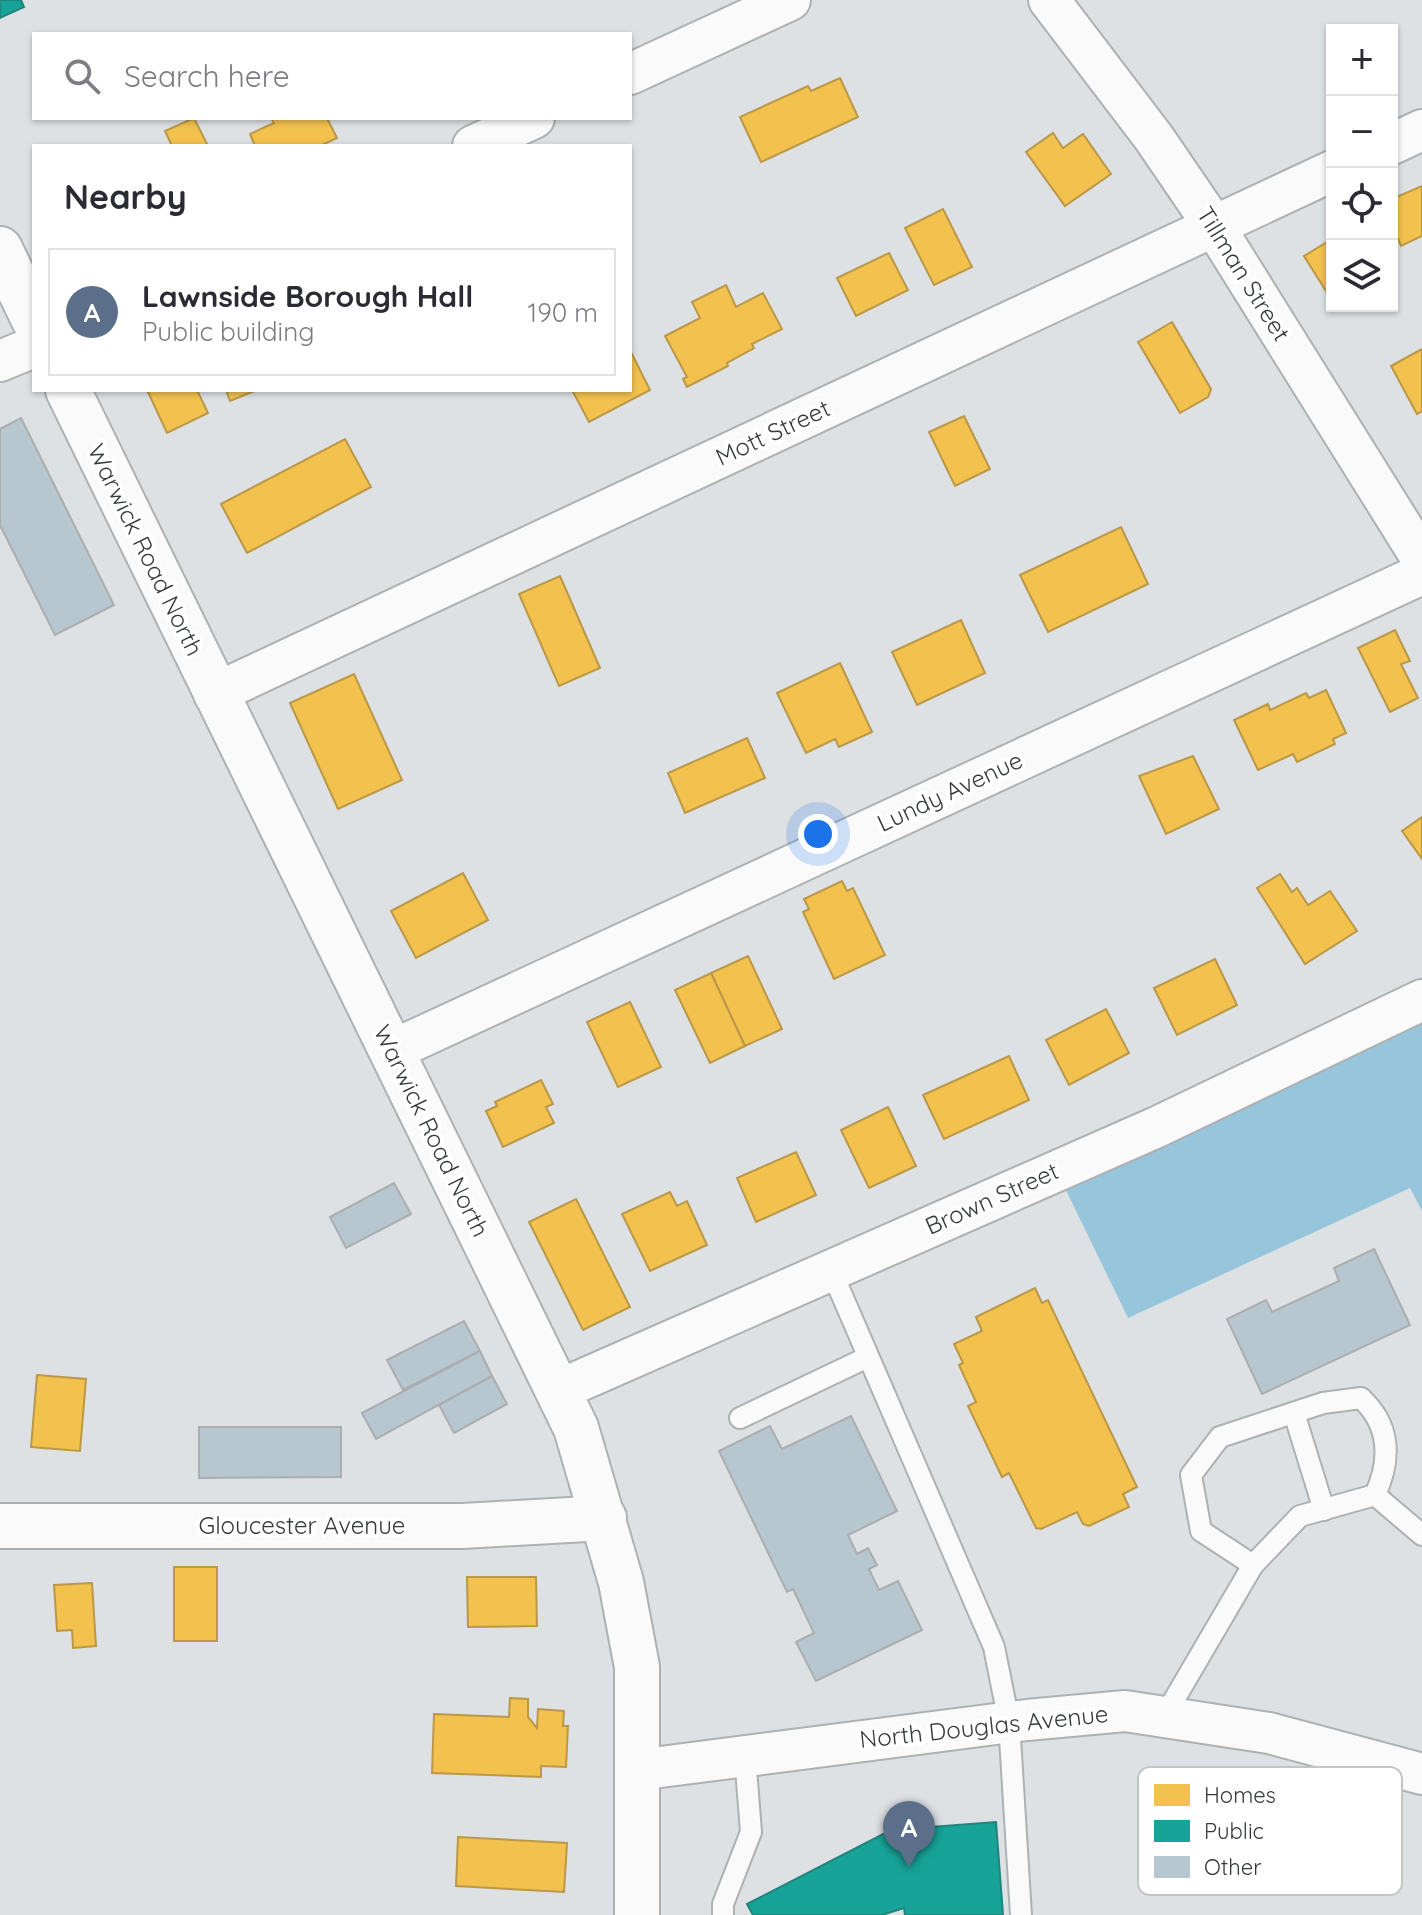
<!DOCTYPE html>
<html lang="en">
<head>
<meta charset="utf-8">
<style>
	:root { --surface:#fff; --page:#f7f7f7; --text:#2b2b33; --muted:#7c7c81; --line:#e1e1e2; --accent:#2563eb }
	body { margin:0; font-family:Quicksand,sans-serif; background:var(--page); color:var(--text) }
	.controls { position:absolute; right:24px; top:24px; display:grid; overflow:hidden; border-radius:0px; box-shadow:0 2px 6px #0004 }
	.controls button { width:72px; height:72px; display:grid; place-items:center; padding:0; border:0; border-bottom:2px solid var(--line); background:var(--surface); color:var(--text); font:40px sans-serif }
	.you { position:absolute; left:818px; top:834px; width:28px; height:28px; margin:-20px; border:6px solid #fff; border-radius:50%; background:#1a73e8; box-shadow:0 0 0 12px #1a73e833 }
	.badge { display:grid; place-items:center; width:52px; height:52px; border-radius:50%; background:var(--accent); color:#fff; font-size:26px; font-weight:700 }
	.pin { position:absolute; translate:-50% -66px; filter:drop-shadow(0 2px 4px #0008) }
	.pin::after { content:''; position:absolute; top:42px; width:28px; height:24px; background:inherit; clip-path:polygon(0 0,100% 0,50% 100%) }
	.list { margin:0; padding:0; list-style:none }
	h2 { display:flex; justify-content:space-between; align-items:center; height:104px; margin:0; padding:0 32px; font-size:34px }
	h2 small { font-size:26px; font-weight:400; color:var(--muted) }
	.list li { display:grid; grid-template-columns:52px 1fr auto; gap:24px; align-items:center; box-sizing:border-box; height:128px; margin:0 16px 16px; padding:0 16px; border:2px solid var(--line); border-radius:0px }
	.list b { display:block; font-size:30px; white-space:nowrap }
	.list p { margin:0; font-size:26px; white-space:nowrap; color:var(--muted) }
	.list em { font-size:26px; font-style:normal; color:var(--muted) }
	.icon { flex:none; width:44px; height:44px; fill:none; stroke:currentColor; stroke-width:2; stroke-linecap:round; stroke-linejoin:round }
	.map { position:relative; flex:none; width:1422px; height:1915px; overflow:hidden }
	.search { position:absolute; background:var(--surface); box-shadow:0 2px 6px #0004; left:32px; top:32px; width:600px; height:88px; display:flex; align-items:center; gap:20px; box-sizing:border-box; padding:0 28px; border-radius:0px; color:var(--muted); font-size:30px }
	.panel { position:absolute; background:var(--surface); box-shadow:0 2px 6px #0004; left:32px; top:144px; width:600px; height:248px; border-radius:0px }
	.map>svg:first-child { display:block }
	.forest { fill:#97c6dc }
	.homes { fill:#f2c14e; stroke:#ba9848; stroke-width:2 }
	.public { fill:#17a398; stroke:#21847c; stroke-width:2 }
	.building { fill:#b6c7d0; stroke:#abadaf; stroke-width:2 }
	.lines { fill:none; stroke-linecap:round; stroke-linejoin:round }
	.service-casing { stroke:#aeb1b2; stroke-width:24 }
	.minor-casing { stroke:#aeb1b2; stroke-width:44 }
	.tertiary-casing { stroke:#aeb1b2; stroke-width:48 }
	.service { stroke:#fafafb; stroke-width:20 }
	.minor { stroke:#fafafb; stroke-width:40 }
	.tertiary { stroke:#fafafb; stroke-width:44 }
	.labels { text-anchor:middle; stroke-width:8; stroke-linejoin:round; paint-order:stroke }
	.street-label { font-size:24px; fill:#373a3b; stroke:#fff }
	.key { fill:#fff; stroke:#c3c4c4; stroke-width:2 }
	.key-label { font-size:22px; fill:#373a3b }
</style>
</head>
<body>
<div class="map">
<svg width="1422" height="1915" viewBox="0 0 1422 1915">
	<rect width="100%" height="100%" fill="#dee1e3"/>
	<polygon class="forest" points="1422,1008 1422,1211 1410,1188 1128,1318 1063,1184"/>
	<g class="homes">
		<polygon points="840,78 858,117 761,162 740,117 808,86 811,91"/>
		<polygon points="194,118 208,146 172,146 165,131"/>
		<polygon points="271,118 327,118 337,138 320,146 255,146 250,134 274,123"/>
		<polygon points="1053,133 1063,148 1083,134 1111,174 1065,206 1026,152"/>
		<polygon points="1422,186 1422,236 1401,246 1392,225 1392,199"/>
		<polygon points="943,209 972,267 934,285 905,228"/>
		<polygon points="1332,239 1332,299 1331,299 1304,256"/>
		<polygon points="889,253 908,290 856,316 837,278"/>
		<polygon points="726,285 736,307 763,293 782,329 752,344 754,348 727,363 728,366 687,387 683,379 687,377 665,336 700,318 692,302"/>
		<polygon points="1172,322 1211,389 1208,397 1180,413 1138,342"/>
		<polygon points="1422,349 1422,411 1417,414 1391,366"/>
		<polygon points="630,350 650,390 589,422 572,390 630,390"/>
		<polygon points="147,390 197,390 208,413 167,433"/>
		<polygon points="226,390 257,390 230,401"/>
		<polygon points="964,416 990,469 955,486 929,432"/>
		<polygon points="345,439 371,487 247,553 221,504"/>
		<polygon points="1121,527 1148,584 1048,632 1020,575"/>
		<polygon points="560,576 600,668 559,686 519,594"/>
		<polygon points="961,620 985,673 917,705 892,652"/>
		<polygon points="1395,630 1410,661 1401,664 1418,698 1390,712 1358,648"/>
		<polygon points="840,663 872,732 839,747 835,739 806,753 777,693"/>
		<polygon points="354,674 402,780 338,809 290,703"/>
		<polygon points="1326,690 1346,733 1333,739 1335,744 1297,762 1293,754 1258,770 1234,720 1268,704 1270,710 1306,693 1309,698"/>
		<polygon points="747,738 765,778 685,813 668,773"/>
		<polygon points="1193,756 1219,809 1166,834 1139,776"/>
		<polygon points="1422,817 1422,859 1402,831"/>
		<polygon points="463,873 488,920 416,958 391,911"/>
		<polygon points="1280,874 1292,892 1297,888 1308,905 1330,891 1357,931 1305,964 1257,888"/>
		<polygon points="842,881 847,891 853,888 885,955 834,979 803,912 809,909 804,899"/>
		<polygon points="748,956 782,1029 745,1046 711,973"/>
		<polygon points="1215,959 1237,1005 1177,1035 1154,988"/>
		<polygon points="711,973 745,1046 710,1063 675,990"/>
		<polygon points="630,1002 661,1067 618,1087 587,1022"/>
		<polygon points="1106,1009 1129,1053 1069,1085 1046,1040"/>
		<polygon points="1009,1056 1029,1100 944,1139 923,1095"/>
		<polygon points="541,1080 553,1104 546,1107 554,1123 503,1147 486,1111 497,1106 495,1102"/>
		<polygon points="888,1107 916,1166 869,1188 841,1130"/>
		<polygon points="796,1152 816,1195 756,1222 737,1178"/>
		<polygon points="670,1192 677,1206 687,1201 707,1245 650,1271 622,1214"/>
		<polygon points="576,1199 630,1307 583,1330 529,1222"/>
		<polygon points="1035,1288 1042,1303 1048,1300 1137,1487 1123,1494 1129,1507 1089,1526 1083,1524 1077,1512 1041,1529 1036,1528 1009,1473 1002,1477 968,1406 976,1402 959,1365 963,1363 954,1344 982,1331 976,1317"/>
		<polygon points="37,1375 86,1379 80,1451 31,1447"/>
		<rect x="174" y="1567" width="43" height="74"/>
		<polygon points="467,1577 536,1577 537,1626 468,1627"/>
		<polygon points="92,1583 96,1646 73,1648 72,1630 57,1631 54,1585"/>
		<polygon points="510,1698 528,1699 528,1717 537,1728 538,1709 564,1711 563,1726 568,1726 566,1767 541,1766 541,1777 432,1773 434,1714 509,1717"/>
		<polygon points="458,1837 567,1843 564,1892 456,1886"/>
	</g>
	<g class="public">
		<polygon points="0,0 21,0 24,7 0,18"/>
		<polygon points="996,1822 1003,1915 905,1915 904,1908 882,1915 753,1915 747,1904 891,1830"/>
	</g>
	<g class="building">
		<polygon points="21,418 114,605 55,635 0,525 0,429"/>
		<polygon points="394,1183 411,1214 346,1248 330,1217"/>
		<polygon points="1374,1249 1410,1325 1262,1394 1227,1319 1266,1300 1272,1312 1339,1281 1334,1268"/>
		<polygon points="464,1321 480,1351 403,1390 387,1360"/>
		<polygon points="480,1351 492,1376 376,1439 362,1413"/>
		<polygon points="492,1376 507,1404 454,1433 439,1405"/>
		<polygon points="851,1416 897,1511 848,1535 857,1554 868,1548 877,1565 869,1569 879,1590 898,1581 922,1630 816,1681 796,1642 814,1633 793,1589 787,1592 719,1451 770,1426 782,1449"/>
		<polygon points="199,1427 341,1427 341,1477 199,1478"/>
	</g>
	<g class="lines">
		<g class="service-casing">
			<g id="service">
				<polyline points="831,1270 994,1647 1009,1722 1021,1915"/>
				<polyline points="1294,1413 1324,1510"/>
				<polyline points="740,1418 868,1357"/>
				<path d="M1253,1565L1201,1531L1191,1475L1220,1437L1323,1403L1361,1398C1391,1426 1391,1460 1375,1495"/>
				<polyline points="1164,1717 1253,1565 1300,1516 1375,1495 1422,1535"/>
				<polyline points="723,1915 723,1904 751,1832 745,1756"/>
			</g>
		</g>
		<g class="minor-casing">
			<g id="minor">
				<polyline points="1049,0 1154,138 1214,226 1422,559"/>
				<polyline points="630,74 790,0"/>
				<polyline points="1392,144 1422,130"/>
				<polyline points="473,146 534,118"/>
				<polyline points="0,361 34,347"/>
				<polyline points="214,694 1332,171"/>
				<polyline points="391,1051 1422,574"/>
				<polyline points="559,1390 1157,1127 1422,1000"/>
				<polyline points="637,1770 1027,1720 1125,1711 1269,1733 1422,1774"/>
			</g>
		</g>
		<g class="tertiary-casing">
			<g id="tertiary">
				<polyline points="0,249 34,320"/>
				<polyline points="68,390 576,1428 621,1582 637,1667 637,1915"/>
				<polyline points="0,1526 463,1526 604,1518"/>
			</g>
		</g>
		<use href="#service" class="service"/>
		<use href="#minor" class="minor"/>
		<use href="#tertiary" class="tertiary"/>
	</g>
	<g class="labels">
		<g class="street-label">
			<text transform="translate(1243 274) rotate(58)" y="8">Tillman Street</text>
			<text transform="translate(773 433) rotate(-25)" y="8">Mott Street</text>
			<text transform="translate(145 550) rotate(64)" y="8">Warwick Road North</text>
			<text transform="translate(950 792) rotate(-25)" y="8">Lundy Avenue</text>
			<text transform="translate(431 1131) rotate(64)" y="8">Warwick Road North</text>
			<text transform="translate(992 1199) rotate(-24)" y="8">Brown Street</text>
			<text x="302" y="1534">Gloucester Avenue</text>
			<text transform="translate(984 1727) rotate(-6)" y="8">North Douglas Avenue</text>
		</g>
	</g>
	<rect x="1138" y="1767" width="264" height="128" rx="12" class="key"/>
	<rect x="1154" y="1784" width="36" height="22" fill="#f2c14e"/>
	<rect x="1154" y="1820" width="36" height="22" fill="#17a398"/>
	<rect x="1154" y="1856" width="36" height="22" fill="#b6c7d0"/>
	<g class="key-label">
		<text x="1204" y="1803">Homes</text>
		<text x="1204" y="1839">Public</text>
		<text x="1204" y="1875">Other</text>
	</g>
</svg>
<div class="controls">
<button>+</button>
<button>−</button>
<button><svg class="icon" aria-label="locate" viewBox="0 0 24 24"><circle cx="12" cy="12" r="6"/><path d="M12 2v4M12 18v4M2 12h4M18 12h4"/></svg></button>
<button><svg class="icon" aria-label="layers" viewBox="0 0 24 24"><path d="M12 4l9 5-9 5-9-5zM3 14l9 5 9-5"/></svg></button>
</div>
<div class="you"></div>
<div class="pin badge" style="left:909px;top:1867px;background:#5c6f8a">A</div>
<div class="search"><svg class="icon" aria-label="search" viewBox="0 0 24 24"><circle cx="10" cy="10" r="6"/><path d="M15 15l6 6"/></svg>Search here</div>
<section class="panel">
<h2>Nearby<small></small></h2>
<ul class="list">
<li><span class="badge" style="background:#5c6f8a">A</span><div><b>Lawnside Borough Hall</b><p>Public building</p></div><em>190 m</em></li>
</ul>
</section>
</div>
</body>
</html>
